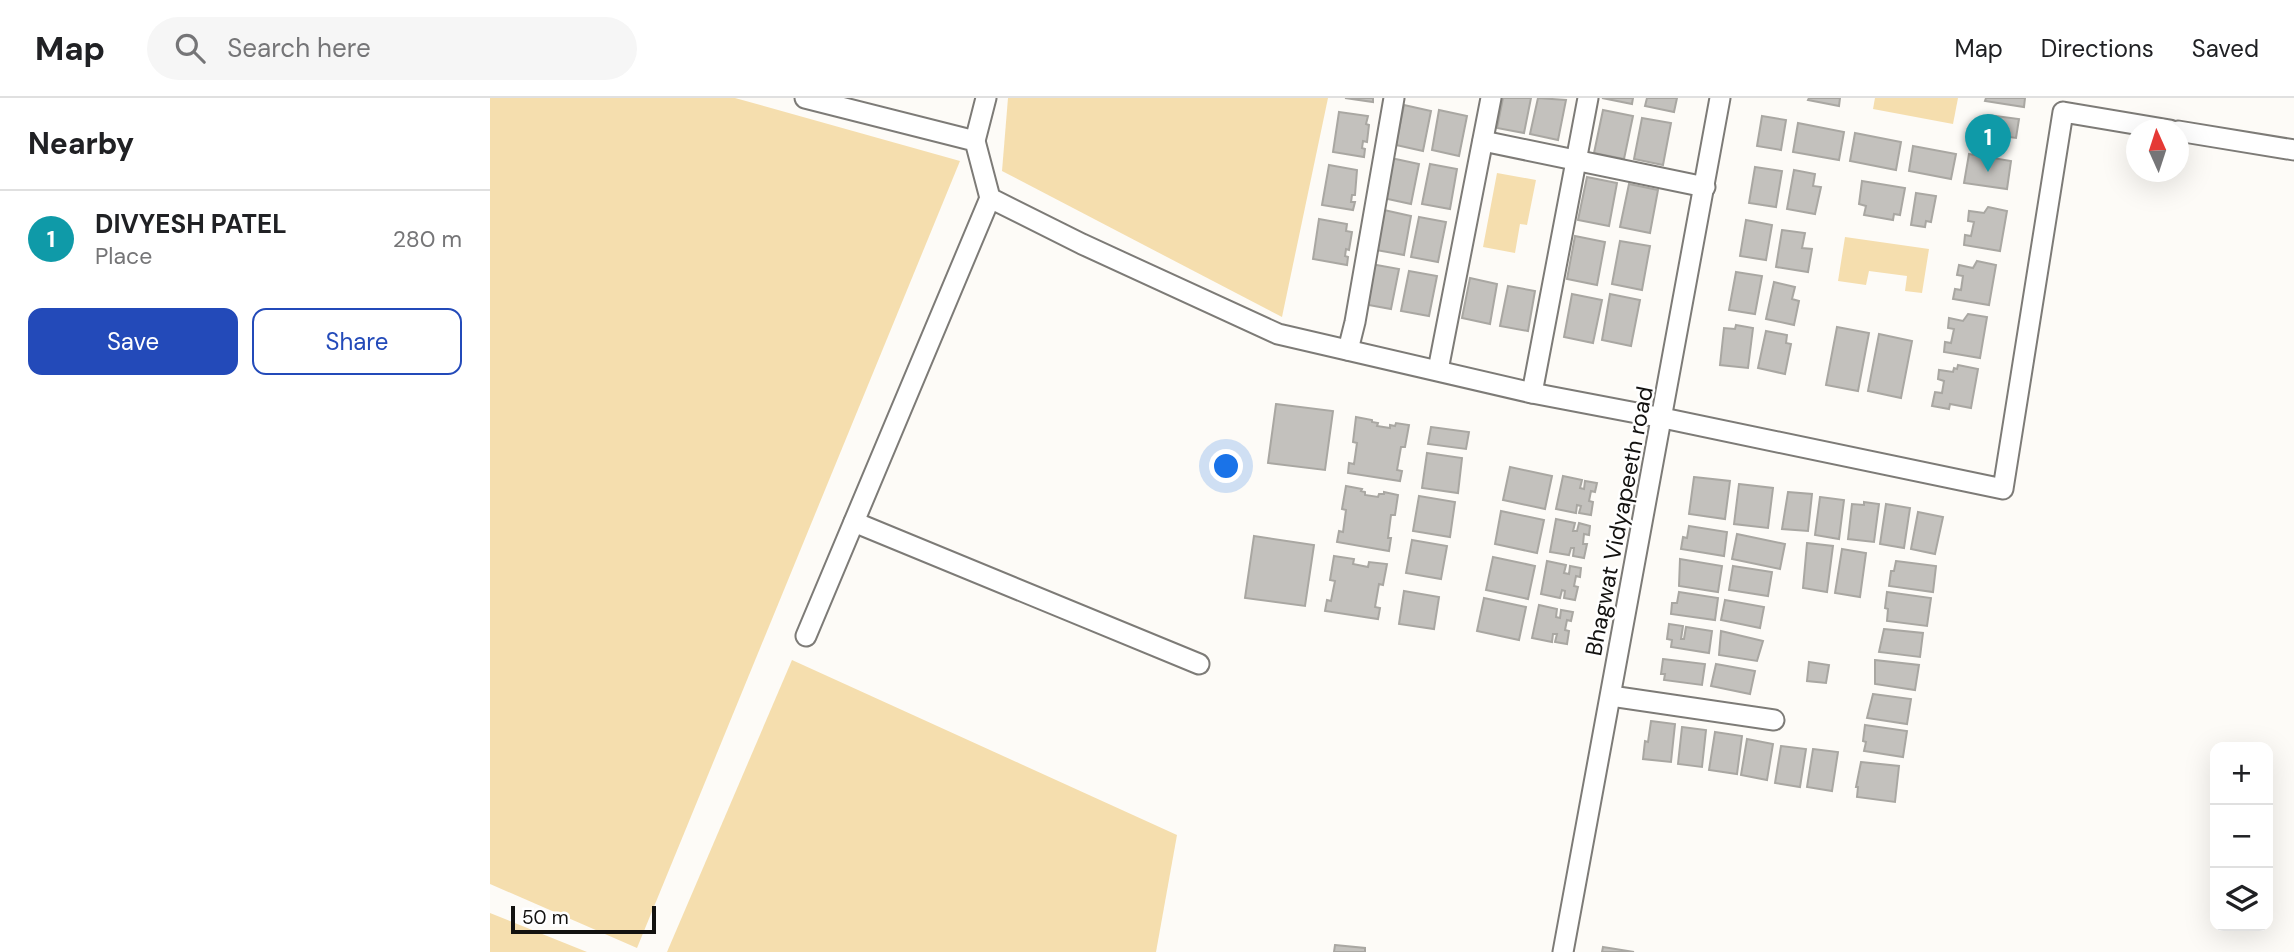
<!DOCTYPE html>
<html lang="en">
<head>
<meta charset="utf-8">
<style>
	:root { --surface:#fff; --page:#f6f6f6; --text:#202124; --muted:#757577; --line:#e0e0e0; --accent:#234ab9 }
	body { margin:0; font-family:"DM Sans",sans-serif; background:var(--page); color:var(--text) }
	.controls { position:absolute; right:21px; bottom:21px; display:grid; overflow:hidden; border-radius:14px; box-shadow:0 7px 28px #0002 }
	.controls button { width:63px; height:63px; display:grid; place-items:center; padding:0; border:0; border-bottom:2px solid var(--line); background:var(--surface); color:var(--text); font:35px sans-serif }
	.compass { position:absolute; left:1636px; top:21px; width:63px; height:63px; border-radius:50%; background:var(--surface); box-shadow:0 7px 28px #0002; rotate:357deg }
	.scale { position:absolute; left:21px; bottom:18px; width:145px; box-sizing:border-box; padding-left:7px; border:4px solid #131210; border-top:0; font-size:19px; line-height:24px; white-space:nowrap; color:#131210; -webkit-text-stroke:5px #fff; paint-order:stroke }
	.you { position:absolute; left:737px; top:369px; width:24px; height:24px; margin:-18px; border:5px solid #fff; border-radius:50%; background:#1a73e8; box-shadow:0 0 0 10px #1a73e833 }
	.badge { display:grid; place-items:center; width:46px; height:46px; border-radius:50%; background:var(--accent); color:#fff; font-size:23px; font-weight:700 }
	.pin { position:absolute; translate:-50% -58px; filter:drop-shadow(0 2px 4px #0008) }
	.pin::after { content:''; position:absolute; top:37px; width:24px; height:21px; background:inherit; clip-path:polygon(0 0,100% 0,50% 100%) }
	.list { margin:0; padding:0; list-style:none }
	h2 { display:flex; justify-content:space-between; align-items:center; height:91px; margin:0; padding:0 28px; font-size:30px }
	h2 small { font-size:23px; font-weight:400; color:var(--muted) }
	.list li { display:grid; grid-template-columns:46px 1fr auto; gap:21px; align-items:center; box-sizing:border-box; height:98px; padding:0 28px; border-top:2px solid var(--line) }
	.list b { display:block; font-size:26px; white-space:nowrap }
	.list p { margin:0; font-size:23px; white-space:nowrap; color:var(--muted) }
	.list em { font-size:23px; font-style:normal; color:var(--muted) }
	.actions { display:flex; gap:14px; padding:21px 28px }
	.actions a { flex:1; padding:16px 0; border:2px solid var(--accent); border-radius:14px; text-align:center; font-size:24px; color:var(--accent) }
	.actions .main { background:var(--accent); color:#fff }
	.icon { flex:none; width:38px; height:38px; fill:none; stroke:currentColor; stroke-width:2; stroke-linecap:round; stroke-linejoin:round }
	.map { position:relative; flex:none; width:1804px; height:854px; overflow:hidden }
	header { display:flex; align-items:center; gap:42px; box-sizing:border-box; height:98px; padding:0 35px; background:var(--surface); border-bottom:2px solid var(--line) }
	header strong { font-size:33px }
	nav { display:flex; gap:38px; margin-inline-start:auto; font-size:24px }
	.search { width:490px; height:63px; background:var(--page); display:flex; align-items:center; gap:18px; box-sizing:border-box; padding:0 24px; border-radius:38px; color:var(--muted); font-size:26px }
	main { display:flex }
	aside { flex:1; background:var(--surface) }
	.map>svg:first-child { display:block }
	.green { fill:#f5deae }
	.building { fill:#c3c1bd; stroke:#a9a7a2; stroke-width:2 }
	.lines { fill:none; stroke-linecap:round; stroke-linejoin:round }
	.minor-casing { stroke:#7d7b77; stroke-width:23 }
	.minor { stroke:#fff; stroke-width:19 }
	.labels { text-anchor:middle; stroke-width:5; stroke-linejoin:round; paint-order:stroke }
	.street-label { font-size:23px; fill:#131210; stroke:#fff }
</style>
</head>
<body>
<header>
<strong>Map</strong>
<div class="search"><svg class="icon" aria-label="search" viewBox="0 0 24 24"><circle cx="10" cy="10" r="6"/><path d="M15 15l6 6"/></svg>Search here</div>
<nav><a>Map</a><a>Directions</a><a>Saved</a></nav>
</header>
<main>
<aside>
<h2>Nearby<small></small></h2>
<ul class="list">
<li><span class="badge" style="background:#0f9aa8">1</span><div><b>DIVYESH PATEL</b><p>Place</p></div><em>280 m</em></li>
</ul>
<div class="actions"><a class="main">Save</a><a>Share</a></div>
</aside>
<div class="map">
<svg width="1804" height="854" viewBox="0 0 1804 854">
	<rect width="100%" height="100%" fill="#fdfbf7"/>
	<g class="green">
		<polygon points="0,0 245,0 470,63 147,850 0,786"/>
		<polygon points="518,0 838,0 792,219 512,73"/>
		<polygon points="1385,0 1468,0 1463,26 1383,11"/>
		<polygon points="1007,75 1046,82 1037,127 1030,126 1025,155 993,149"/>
		<polygon points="1355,139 1439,151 1432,195 1415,193 1417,178 1379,173 1376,187 1348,183"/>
		<polygon points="302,562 687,737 666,854 177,854"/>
		<polygon points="0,815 97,854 0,854"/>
	</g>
	<g class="building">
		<polygon points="855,0 883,0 883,4"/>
		<polygon points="1013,0 1041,0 1034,35 1007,30"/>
		<polygon points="1048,0 1076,2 1068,42 1040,36"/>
		<polygon points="1112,0 1143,0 1142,6"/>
		<polygon points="1157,0 1187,0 1184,14 1155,8"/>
		<polygon points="1319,0 1350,0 1349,8 1318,2"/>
		<polygon points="1496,0 1535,0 1534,9 1495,3"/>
		<polygon points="914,7 941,13 933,53 906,47"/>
		<polygon points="949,12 977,18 969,58 942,52"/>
		<polygon points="1113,12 1143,18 1134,61 1104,55"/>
		<polygon points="849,14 878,18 876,26 879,27 877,44 873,43 872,50 875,51 874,59 843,54"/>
		<polygon points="1498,17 1529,21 1526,40 1496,36"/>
		<polygon points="1272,18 1296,22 1291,52 1267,48"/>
		<polygon points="1152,20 1181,25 1173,67 1144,61"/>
		<polygon points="1308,25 1354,34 1349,62 1303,54"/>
		<polygon points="1365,35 1411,44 1406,72 1360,63"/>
		<polygon points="1423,48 1466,56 1461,81 1419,73"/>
		<polygon points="1479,56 1521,63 1517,91 1474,85"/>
		<polygon points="901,60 929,66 921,106 893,100"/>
		<polygon points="940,66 967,71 960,111 932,106"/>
		<polygon points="839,67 867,72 865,97 862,97 861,104 865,104 863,112 832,107"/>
		<polygon points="1265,69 1292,73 1286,109 1259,105"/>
		<polygon points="1304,72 1325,76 1323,88 1331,89 1325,116 1297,111"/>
		<polygon points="1097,79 1127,85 1119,128 1088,122"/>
		<polygon points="1372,83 1415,90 1410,117 1404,116 1403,122 1374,117 1376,108 1369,106"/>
		<polygon points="1139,86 1168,92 1160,135 1130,129"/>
		<polygon points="1426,95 1446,98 1441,124 1436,123 1435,129 1421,127"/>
		<polygon points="1498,109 1517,113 1510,153 1474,147 1475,137 1481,138 1484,124 1478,123 1479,113 1494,115"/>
		<polygon points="894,112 921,118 914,157 886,152"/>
		<polygon points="929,119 956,124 948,164 921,159"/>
		<polygon points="829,121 857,126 856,133 862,134 859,152 856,151 855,158 858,159 857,167 823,161"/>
		<polygon points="1256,122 1282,127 1276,162 1250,158"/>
		<polygon points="1292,132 1315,135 1312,150 1322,151 1318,174 1286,169"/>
		<polygon points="1085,138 1115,144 1107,187 1077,181"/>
		<polygon points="1130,143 1160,148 1152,192 1122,186"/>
		<polygon points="1487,163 1506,167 1499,207 1463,201 1465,191 1471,192 1473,178 1467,177 1469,167 1483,170"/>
		<polygon points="881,166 909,171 901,211 873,206"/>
		<polygon points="919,173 947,178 939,218 911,213"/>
		<polygon points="1246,174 1272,178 1265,216 1239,212"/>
		<polygon points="980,180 1007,186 1000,226 972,220"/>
		<polygon points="1284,184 1305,189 1302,201 1309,203 1304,227 1276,221"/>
		<polygon points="1018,188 1045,193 1038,233 1010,228"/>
		<polygon points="1082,196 1112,202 1103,245 1074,239"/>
		<polygon points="1120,196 1150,202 1141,248 1112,242"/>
		<polygon points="1478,216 1497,219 1490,260 1454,254 1455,244 1461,245 1464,231 1458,230 1459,220 1473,223"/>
		<polygon points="1246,227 1263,230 1258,270 1230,267 1234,230 1245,231"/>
		<polygon points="1347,229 1379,235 1368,293 1336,287"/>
		<polygon points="1276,233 1297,237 1296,245 1301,246 1295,276 1268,270"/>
		<polygon points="1389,236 1422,243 1411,300 1378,293"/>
		<polygon points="1468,267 1488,271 1481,310 1460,306 1459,311 1442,308 1445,294 1452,295 1454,283 1448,281 1449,272 1463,274 1464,270 1467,271"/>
		<polygon points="786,306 843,313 835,372 778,365"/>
		<polygon points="866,319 882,322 882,324 888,325 887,328 900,330 900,327 905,328 906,325 919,327 915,349 911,349 907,372 912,373 910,383 858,375 859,365 864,366 867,345 863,344"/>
		<polygon points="941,329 979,334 976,351 938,346"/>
		<polygon points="937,355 972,360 968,395 932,390"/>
		<polygon points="1020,369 1062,378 1055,411 1013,402"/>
		<polygon points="1073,378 1092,382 1090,390 1094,391 1095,383 1107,385 1105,394 1101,393 1099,403 1103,404 1101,417 1089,415 1091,408 1087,407 1086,415 1066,411"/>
		<polygon points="1204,379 1240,383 1235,421 1199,416"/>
		<polygon points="1249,386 1283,390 1278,430 1244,426"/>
		<polygon points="856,388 872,391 871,393 875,394 875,397 888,399 889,396 894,396 894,394 908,397 905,417 901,417 898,440 901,440 899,453 847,444 849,433 853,434 856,412 852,411"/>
		<polygon points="1298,394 1322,396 1318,433 1292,431"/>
		<polygon points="929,398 965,404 960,439 923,433"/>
		<polygon points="1330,399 1354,402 1349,441 1325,437"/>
		<polygon points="1374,404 1389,406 1384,444 1358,441 1362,406 1374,407"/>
		<polygon points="1396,406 1420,410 1414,450 1390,446"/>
		<polygon points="1011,413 1054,422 1047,455 1005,446"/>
		<polygon points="1428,414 1453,419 1445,456 1421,451"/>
		<polygon points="1066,421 1085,425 1083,433 1087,433 1089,425 1100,428 1099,437 1094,436 1093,446 1097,446 1094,460 1083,458 1084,450 1081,450 1079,457 1060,454"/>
		<polygon points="1199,428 1237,434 1234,458 1191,451 1193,439 1197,440"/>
		<polygon points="1247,436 1295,446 1290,471 1242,461"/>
		<polygon points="764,438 824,447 815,508 755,500"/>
		<polygon points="922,442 957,448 951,481 916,475"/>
		<polygon points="1317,445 1343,448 1337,494 1313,490"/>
		<polygon points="1352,451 1376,455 1370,499 1345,495"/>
		<polygon points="844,458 864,461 863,466 878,469 879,464 897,466 893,487 889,486 885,509 890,510 888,521 835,513 837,502 841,503 845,483 840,482"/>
		<polygon points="1003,459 1045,468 1038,501 996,492"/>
		<polygon points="1190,461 1232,468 1228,494 1189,488"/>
		<polygon points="1057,463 1076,467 1074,475 1079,476 1080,468 1091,470 1090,479 1086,478 1084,488 1088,489 1085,502 1074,500 1075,493 1072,492 1070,500 1051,496"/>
		<polygon points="1406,463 1446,468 1443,494 1399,488 1401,473 1404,473"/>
		<polygon points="1243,468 1282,474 1278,498 1239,492"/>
		<polygon points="914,493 949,499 944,531 909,526"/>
		<polygon points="1189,494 1228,500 1225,522 1181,516 1182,505 1187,505"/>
		<polygon points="1397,494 1441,500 1437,528 1397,523 1398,511 1395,510"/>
		<polygon points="994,500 1036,509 1029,542 987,533"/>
		<polygon points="1235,502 1274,509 1270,530 1231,522"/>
		<polygon points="1049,507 1067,511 1066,519 1070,520 1071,512 1083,514 1081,523 1077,522 1075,532 1079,533 1077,546 1065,544 1067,536 1063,536 1062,544 1042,540"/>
		<polygon points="1179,526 1193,528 1191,541 1194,541 1196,529 1222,533 1219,555 1181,549 1182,542 1177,541"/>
		<polygon points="1394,531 1433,535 1430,559 1389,554"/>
		<polygon points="1231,533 1273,543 1267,563 1229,557"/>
		<polygon points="1173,561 1215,566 1212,587 1174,582 1175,576 1171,576"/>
		<polygon points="1385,562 1429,567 1425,592 1385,586"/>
		<polygon points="1319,564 1339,567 1336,585 1317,583"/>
		<polygon points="1226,566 1265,573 1260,596 1221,588"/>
		<polygon points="1383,596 1421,601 1417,626 1377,620"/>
		<polygon points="1161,623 1185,626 1181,664 1153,661 1155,643 1158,644"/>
		<polygon points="1375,627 1417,633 1413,659 1374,653 1376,644 1373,643"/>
		<polygon points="1192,629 1216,632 1212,669 1188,666"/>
		<polygon points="1225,634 1252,638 1247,676 1219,672"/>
		<polygon points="1257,641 1283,646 1277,682 1251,677"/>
		<polygon points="1291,648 1316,651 1310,689 1285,685"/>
		<polygon points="1323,651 1348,654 1342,693 1317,689"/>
		<polygon points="1371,664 1409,668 1405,704 1367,699 1368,689 1366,689"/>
		<polygon points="845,847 875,850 875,854 844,854"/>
		<polygon points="1113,849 1144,854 1112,854"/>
	</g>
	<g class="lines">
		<g class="minor-casing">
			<g id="minor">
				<polyline points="315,0 485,43 500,100 592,146 788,236 1042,295 1173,320 1513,391 1573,14 1680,32"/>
				<polyline points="1688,33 1804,52"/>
				<polyline points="485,43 496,0"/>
				<polyline points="993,43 1215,89"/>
				<polyline points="858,252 865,224 904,0"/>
				<polyline points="948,272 1001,0"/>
				<polyline points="1042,295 1098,0"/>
				<polyline points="364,424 709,566"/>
				<polyline points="316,538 500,100"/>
				<polyline points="1121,598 1284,622"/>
				<polyline points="1073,854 1230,0"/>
			</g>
		</g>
		<use href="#minor" class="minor"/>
	</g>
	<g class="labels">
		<g class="street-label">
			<text transform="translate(1129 423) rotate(-79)" y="8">Bhagwat Vidyapeeth road</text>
		</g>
	</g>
</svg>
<div class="controls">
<button>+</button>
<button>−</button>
<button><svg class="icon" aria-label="layers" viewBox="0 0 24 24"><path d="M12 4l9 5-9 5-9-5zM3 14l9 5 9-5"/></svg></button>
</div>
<svg class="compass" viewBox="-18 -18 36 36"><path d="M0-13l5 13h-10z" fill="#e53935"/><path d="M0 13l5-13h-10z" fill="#757577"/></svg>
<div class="scale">50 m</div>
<div class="you"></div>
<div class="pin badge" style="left:1498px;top:74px;background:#0f9aa8">1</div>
</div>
</main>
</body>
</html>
